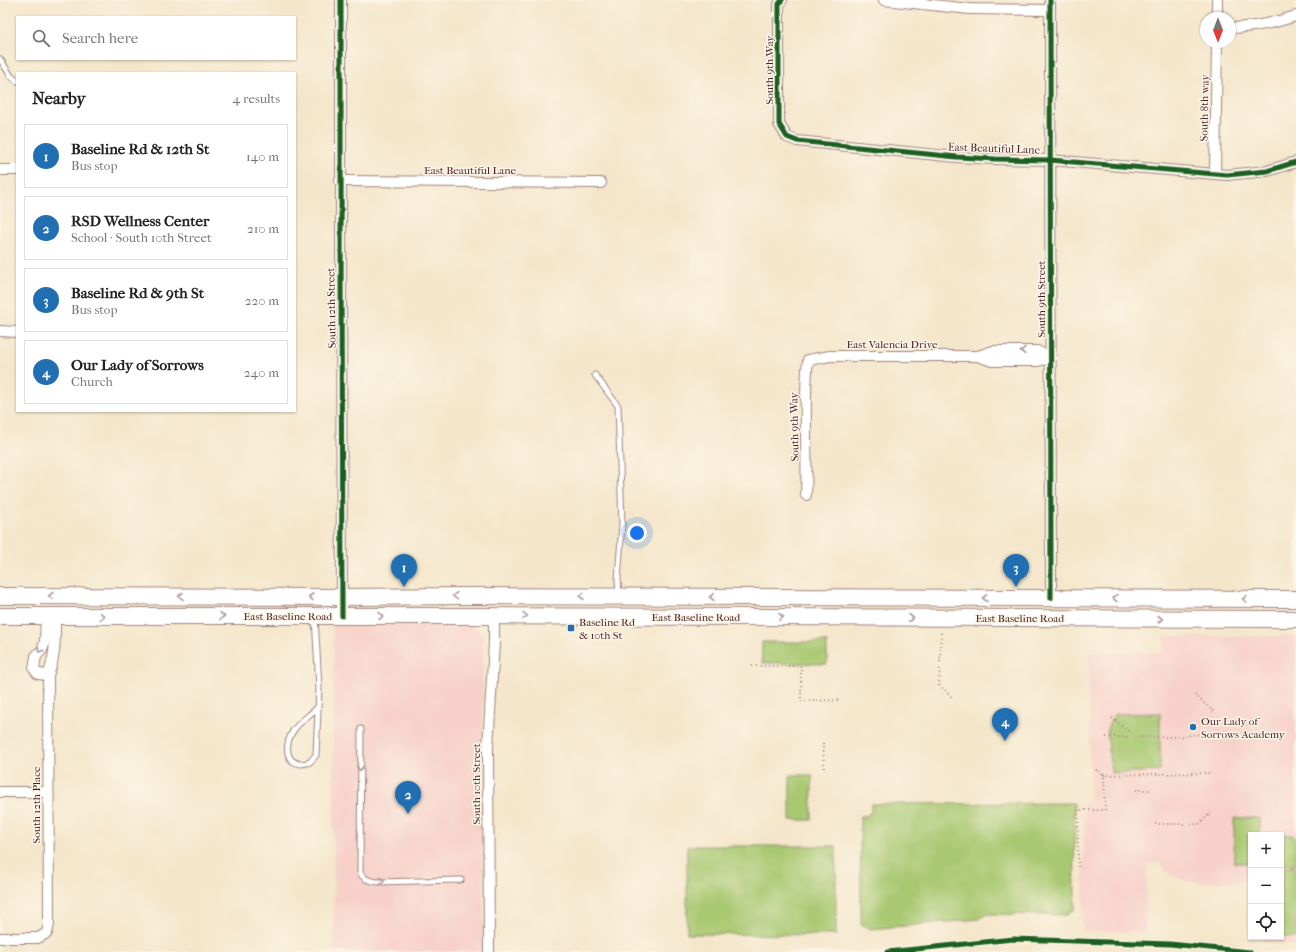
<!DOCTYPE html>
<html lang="en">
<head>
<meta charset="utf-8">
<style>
	:root { --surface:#fff; --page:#f6f6f6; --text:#222; --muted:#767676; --line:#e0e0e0; --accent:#1f6fb2 }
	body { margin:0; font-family:"IM FELL French Canon",serif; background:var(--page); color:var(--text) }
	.controls { position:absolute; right:12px; bottom:12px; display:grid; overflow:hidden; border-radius:0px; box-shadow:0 1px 3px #0004 }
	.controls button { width:36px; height:36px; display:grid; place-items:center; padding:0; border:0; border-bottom:1px solid var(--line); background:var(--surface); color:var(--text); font:20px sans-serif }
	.compass { position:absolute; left:1200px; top:12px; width:36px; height:36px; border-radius:50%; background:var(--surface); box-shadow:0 1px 3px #0004; rotate:180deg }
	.you { position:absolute; left:637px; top:533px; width:14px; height:14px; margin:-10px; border:3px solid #fff; border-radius:50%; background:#1a73e8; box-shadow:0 0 0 6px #1a73e833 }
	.badge { display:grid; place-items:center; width:26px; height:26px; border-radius:50%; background:var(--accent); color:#fff; font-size:13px; font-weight:700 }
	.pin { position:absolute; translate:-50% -33px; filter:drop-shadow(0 1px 2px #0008) }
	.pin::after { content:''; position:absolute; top:21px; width:14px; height:12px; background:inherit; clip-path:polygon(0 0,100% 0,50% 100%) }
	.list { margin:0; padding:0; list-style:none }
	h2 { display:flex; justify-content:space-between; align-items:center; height:52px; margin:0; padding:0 16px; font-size:17px }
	h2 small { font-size:13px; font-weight:400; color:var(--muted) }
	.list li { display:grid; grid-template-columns:26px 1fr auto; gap:12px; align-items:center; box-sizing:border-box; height:64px; margin:0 8px 8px; padding:0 8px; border:1px solid var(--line); border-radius:0px }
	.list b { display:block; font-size:15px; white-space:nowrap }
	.list p { margin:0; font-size:13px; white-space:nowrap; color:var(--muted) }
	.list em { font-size:13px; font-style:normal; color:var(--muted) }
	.icon { flex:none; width:22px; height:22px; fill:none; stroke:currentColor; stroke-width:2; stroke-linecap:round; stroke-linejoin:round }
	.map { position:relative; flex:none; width:1296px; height:952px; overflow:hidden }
	.search { position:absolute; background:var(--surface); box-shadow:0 1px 3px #0004; left:16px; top:16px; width:280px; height:44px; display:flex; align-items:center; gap:10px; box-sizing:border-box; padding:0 14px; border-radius:0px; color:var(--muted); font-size:15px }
	.panel { position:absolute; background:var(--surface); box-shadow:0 1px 3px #0004; left:16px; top:72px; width:280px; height:340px; border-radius:0px }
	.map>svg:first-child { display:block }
	.built { fill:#f7d1c9 }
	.green { fill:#a8c871; stroke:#79744e }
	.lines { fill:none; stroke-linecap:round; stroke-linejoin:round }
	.lane-casing { stroke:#9f827b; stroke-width:7 }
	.street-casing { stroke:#9f827b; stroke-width:12 }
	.primary-casing { stroke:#9f827b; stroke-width:18 }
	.path { stroke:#9f827b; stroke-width:2; stroke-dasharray:1 3; stroke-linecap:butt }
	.lane { stroke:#fff; stroke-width:5 }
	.street { stroke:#fff; stroke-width:10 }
	.primary { stroke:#fff; stroke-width:16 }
	.cycleway-casing { stroke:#fcf5e5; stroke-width:8 }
	.cycleway { stroke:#1b5e20; stroke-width:5 }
	.oneway { stroke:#ae9aa0 }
	.poi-dot { fill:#1f6fb2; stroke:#fcf5e5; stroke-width:1.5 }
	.labels { text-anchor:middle; stroke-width:3; stroke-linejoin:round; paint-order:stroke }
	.street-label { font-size:11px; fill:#4a1f2b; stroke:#fcf5e5 }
	.poi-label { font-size:11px; fill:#4a1f2b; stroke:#fcf5e5; text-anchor:start }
</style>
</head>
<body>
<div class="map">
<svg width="1296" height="952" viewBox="0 0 1296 952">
	<rect width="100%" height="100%" fill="#fcf5e5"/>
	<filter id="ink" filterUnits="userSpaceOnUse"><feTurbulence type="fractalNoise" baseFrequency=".025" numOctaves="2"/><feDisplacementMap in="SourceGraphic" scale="8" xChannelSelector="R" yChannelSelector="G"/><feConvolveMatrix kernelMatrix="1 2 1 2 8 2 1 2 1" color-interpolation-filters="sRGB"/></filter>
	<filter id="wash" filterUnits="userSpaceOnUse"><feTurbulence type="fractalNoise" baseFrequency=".012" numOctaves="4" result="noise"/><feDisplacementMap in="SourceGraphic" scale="16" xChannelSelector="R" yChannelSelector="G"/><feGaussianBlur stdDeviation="0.9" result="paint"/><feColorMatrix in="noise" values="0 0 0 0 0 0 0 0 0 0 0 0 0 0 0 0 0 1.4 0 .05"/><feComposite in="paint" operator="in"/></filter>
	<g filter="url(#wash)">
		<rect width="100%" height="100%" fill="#f4e6cb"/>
		<g class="built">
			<polygon points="333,623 467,624 478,629 483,638 483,952 334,952"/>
			<polygon points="1164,636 1296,636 1296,945 1263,940 1263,937 1281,937 1281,835 1251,835 1251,882 1188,882 1171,875 1159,862 1147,863 1145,932 1083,932 1084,803 1090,802 1089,653 1163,652"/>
		</g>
		<g class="green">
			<polygon points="762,642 827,642 827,664 762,663"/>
			<polygon points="1160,713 1160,771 1111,773 1107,728 1115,714"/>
			<rect x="790" y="775" width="22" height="45"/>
			<polygon points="1074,803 1075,908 1067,915 986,914 979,919 871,929 861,924 860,816 866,816 871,812 871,804"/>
			<polygon points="1234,818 1260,818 1260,835 1251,835 1251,863 1234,863"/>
			<polygon points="1267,835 1291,835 1296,838 1296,864 1281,864 1281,835"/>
			<polygon points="687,846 836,846 836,935 687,934"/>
			<polygon points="1281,867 1296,867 1296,938 1281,936"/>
		</g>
	</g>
	<g filter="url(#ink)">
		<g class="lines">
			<g class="lane-casing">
				<g id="lane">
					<polyline points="0,59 11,76 17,81"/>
					<polyline points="595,375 618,406 622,524 618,579 619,595"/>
					<path d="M315,617L319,687L316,755L310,762C307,763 303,764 301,764C283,762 286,742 293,731C299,722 310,715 318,707"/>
					<path d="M361,729L360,872C363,880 371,881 378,882L461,880"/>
				</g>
			</g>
			<g class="street-casing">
				<g id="street">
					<path d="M341,0C340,205 342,411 342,616"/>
					<polyline points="782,0 779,4 779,124 787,137 797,141 957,157 995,159 1050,160 1227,175 1267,171 1296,162"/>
					<polyline points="884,0 970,9 1049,10"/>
					<polyline points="1050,0 1051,598"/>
					<polyline points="1217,18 1217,0"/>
					<path d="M1230,28C1253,28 1274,23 1296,16"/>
					<polyline points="0,170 17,170"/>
					<polyline points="1215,174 1217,42"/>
					<polyline points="340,181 601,183"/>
					<polyline points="0,331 17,332"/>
					<polyline points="978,356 992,361 1038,361 1051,358"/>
					<path d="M806,495C808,450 803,404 808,360L830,356H978L993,351H1037L1051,358"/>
					<polyline points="46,616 45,642 42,650 36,656 34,669 38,674 48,675"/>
					<polyline points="0,792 48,792"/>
					<path d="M0,938H38L47,933L49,924L48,675C56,656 55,637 55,616"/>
					<polyline points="489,952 488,747 494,643 494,616"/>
				</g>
			</g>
			<g class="primary-casing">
				<g id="primary">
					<polyline points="0,596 342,597 467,596 1296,599"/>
					<polyline points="0,616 468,616 1296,619"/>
				</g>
			</g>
			<g class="path">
				<polyline points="941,633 939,685 953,698"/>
				<polyline points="752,666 801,666 801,701 839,700"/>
				<polyline points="1195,695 1214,712"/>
				<polyline points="1112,718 1129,732"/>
				<polyline points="1106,737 1129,737"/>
				<polyline points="1137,737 1177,737 1207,733"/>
				<polyline points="823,743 824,771"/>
				<polyline points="1104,775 1209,773"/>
				<polyline points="1136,790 1151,790"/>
				<polyline points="1155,824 1199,824 1211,813"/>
				<polyline points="1078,867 1078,810 1105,810 1104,775 1098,770 1093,770"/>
			</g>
			<use href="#lane" class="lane"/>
			<use href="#street" class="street"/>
			<use href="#primary" class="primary"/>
			<g class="cycleway-casing">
				<g id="cycleway">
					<path d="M341,0C340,205 342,411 342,616"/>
					<polyline points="782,0 779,4 779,124 787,137 797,141 957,157 995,159 1050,160 1227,175 1267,171 1296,162"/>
					<polyline points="1050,0 1051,598"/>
					<polyline points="887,952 1013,939 1170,944 1250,952"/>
				</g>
			</g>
			<use href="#cycleway" class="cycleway"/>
		</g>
		<defs><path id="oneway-chevron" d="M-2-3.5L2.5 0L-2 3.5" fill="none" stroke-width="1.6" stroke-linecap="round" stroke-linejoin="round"/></defs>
		<g class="oneway">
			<use href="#oneway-chevron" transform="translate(1023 351) rotate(180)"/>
			<use href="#oneway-chevron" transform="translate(51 596) rotate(180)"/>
			<use href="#oneway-chevron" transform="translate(181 596) rotate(-180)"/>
			<use href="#oneway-chevron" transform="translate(455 596) rotate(179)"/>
			<use href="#oneway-chevron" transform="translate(582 596) rotate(-180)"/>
			<use href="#oneway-chevron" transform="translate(311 597) rotate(-180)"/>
			<use href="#oneway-chevron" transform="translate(712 597) rotate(-180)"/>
			<use href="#oneway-chevron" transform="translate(985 598) rotate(-180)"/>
			<use href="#oneway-chevron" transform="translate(1115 598) rotate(-180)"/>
			<use href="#oneway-chevron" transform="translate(1245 599) rotate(-180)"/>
			<use href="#oneway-chevron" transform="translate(102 616)"/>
			<use href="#oneway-chevron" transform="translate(222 616)"/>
			<use href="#oneway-chevron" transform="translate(381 616)"/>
			<use href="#oneway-chevron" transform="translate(525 616) rotate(1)"/>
			<use href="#oneway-chevron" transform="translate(781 617)"/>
			<use href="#oneway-chevron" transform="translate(911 618)"/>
			<use href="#oneway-chevron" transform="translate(1160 619)"/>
			<use href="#oneway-chevron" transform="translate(40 650) rotate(125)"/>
			<use href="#oneway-chevron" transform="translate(360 768) rotate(90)"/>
			<use href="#oneway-chevron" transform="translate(382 881) rotate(1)"/>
		</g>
	</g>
	<g class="poi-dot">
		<rect x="567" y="624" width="8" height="8" rx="2"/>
		<circle cx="1193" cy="727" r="4"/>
	</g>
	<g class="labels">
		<g class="street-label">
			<text transform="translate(769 70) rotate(-90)" y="4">South 9th Way</text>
			<text transform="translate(1204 108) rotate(-89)" y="4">South 8th way</text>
			<text transform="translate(994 148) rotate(2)" y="4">East Beautiful Lane</text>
			<text x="470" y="174">East Beautiful Lane</text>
			<text transform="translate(1041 299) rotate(-90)" y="4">South 9th Street</text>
			<text transform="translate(331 308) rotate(-91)" y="4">South 12th Street</text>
			<text x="892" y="348">East Valencia Drive</text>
			<text transform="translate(794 427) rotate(-91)" y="4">South 9th Way</text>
			<text x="288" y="620">East Baseline Road</text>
			<text x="696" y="621">East Baseline Road</text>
			<text x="1020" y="622">East Baseline Road</text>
			<text transform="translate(476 784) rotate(-90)" y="4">South 10th Street</text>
			<text transform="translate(36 805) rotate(-90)" y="4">South 12th Place</text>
		</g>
		<g class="poi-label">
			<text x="579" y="626">Baseline Rd<tspan x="579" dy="13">&amp; 10th St</tspan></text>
			<text x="1201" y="725">Our Lady of<tspan x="1201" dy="13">Sorrows Academy</tspan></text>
		</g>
	</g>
</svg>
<div class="controls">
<button>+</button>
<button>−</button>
<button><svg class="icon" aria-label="locate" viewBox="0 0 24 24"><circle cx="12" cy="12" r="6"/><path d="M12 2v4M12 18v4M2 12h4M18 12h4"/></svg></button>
</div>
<svg class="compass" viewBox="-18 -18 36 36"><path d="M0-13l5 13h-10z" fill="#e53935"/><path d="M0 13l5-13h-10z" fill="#767676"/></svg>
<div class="you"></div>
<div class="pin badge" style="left:404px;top:587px">1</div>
<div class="pin badge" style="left:408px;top:814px">2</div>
<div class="pin badge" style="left:1016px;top:587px">3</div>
<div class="pin badge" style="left:1005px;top:741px">4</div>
<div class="search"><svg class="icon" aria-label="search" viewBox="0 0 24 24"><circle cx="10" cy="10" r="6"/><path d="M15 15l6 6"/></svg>Search here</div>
<section class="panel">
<h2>Nearby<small>4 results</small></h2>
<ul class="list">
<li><span class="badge">1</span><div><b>Baseline Rd &amp; 12th St</b><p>Bus stop</p></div><em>140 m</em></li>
<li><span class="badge">2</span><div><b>RSD Wellness Center</b><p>School · South 10th Street</p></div><em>210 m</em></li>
<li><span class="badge">3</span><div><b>Baseline Rd &amp; 9th St</b><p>Bus stop</p></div><em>220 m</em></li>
<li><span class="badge">4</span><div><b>Our Lady of Sorrows</b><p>Church</p></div><em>240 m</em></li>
</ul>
</section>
</div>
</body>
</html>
